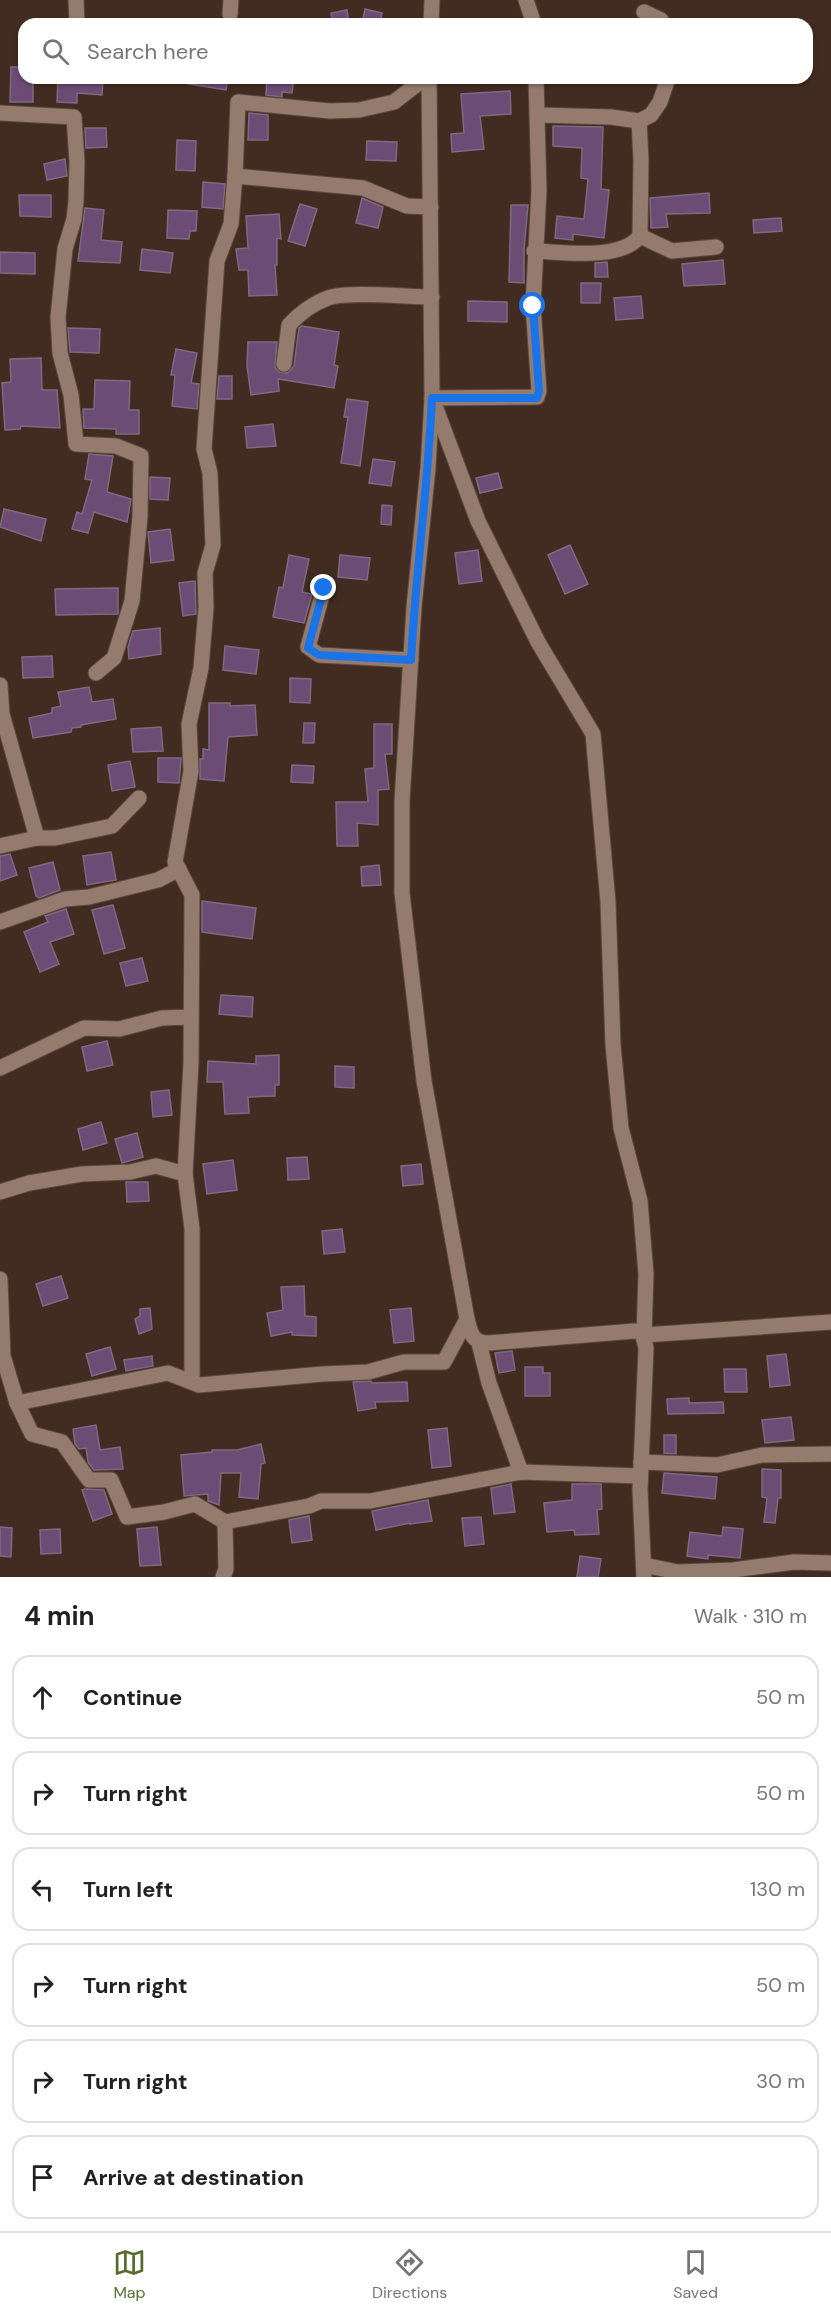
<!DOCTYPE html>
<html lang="en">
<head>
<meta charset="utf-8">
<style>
	:root { --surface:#fff; --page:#f6f6f6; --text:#202124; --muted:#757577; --line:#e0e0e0; --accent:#576d2b }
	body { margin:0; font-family:"DM Sans",sans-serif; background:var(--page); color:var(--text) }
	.stop { position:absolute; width:18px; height:18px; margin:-14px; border:4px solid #1a73e8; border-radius:50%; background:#fff }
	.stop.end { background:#1a73e8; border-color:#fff; box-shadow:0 2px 6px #0008 }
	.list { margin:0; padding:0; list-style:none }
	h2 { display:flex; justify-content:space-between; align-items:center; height:78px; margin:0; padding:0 24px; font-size:26px }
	h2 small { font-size:20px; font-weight:400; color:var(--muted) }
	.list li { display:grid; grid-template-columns:39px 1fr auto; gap:18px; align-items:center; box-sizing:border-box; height:84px; margin:0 12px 12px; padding:0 12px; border:2px solid var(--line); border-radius:18px }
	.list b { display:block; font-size:22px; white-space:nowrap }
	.list em { font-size:20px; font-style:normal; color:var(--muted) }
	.icon { flex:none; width:33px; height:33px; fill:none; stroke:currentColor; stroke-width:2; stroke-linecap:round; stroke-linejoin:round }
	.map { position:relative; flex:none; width:831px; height:1577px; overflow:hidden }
	.search { position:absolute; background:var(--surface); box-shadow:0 2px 4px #0004; left:18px; right:18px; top:18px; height:66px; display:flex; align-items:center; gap:15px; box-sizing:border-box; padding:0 21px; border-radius:18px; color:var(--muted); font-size:22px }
	.sheet { height:654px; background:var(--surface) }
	nav { display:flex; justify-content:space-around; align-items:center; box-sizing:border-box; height:84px; border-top:2px solid var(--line); background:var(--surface); font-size:16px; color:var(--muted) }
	nav a { display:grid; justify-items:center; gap:3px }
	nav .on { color:var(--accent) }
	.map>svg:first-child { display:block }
	.building { fill:#6c4b75; stroke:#7c6b80; stroke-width:1.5 }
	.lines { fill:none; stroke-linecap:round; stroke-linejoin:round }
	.minor-casing { stroke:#5a483e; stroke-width:17 }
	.minor { stroke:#947b6d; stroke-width:15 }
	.route { stroke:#1a73e8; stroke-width:8 }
</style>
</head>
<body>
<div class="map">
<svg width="831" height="1577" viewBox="0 0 831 1577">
	<rect width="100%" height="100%" fill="#422c21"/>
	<g class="building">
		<polygon points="365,9 382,13 380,24 362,24"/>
		<polygon points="347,10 349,24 333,24 331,13"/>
		<polygon points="11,67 24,67 24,78 33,78 33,102 10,102"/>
		<polygon points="58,78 103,78 102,95 77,93 77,103 57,102"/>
		<polygon points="189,78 228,78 226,90 188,84"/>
		<polygon points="267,78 294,78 292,93 282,92 282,97 266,95"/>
		<polygon points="510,91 511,114 480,116 484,149 452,152 451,134 464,133 461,94"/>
		<polygon points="249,113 268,115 268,140 248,140"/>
		<polygon points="553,126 603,127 601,189 609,190 604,238 573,234 573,240 555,238 557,216 584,219 588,179 581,178 582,148 553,146"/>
		<polygon points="85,128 106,128 107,147 86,148"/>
		<polygon points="177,140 196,141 195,171 176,170"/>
		<polygon points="367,141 397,142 396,161 366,160"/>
		<polygon points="65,159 67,176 47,180 44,164"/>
		<polygon points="203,182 225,184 223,209 202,207"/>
		<polygon points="709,193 710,213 666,214 668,227 651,228 650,198"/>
		<polygon points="19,195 51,195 51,217 20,216"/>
		<polygon points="362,198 383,207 378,228 356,223"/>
		<polygon points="300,204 317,209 305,246 288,241"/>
		<polygon points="511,205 528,205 524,250 524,283 509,282"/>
		<polygon points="85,208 104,210 101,240 122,242 120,263 78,261"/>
		<polygon points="168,210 197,211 196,231 190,231 189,239 167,238"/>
		<polygon points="279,214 281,239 277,238 277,265 275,265 277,295 249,296 248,270 239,270 236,249 248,248 246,216"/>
		<polygon points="781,218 782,231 754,233 753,220"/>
		<polygon points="142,249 173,253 170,273 140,270"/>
		<polygon points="0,252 35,253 35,274 0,273"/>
		<polygon points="723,260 725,284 684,286 682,264"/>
		<polygon points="607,262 608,277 595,277 595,263"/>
		<polygon points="581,283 601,283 600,303 581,303"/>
		<polygon points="641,296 643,318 616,320 614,298"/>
		<polygon points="468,301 507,302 507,322 468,321"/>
		<polygon points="302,326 339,332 334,365 338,366 334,388 278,379 279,391 251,395 247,366 248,342 277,342 275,367 279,372 287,373 294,366 299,328"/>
		<polygon points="68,328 100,329 99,353 70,352"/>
		<polygon points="176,349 197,353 191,383 199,384 197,409 172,406 175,375 171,375"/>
		<polygon points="41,358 42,390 57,390 60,428 21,426 20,429 5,430 2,383 11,382 10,359"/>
		<polygon points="219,376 232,376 232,399 217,399"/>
		<polygon points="95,380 130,381 129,410 139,410 139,434 116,434 116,429 84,428 83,409 94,409"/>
		<polygon points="347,399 368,402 360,466 341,463 348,417 344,417"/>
		<polygon points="273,424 276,446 247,448 245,427"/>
		<polygon points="89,454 113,456 107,492 131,499 127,522 94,512 88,533 72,529 77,512 82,514 92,480 85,479"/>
		<polygon points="373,459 395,462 391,486 369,483"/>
		<polygon points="498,473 502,488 480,493 476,478"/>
		<polygon points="150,477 170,478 168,500 150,499"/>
		<polygon points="382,505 392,506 391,525 381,524"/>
		<polygon points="4,509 46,519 41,541 0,527"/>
		<polygon points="170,529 174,560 151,563 148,532"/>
		<polygon points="570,545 588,584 565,594 548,555"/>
		<polygon points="478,550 482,581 459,584 455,553"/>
		<polygon points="289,555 309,559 302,592 312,594 304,623 273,617 279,587 283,588"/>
		<polygon points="340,555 370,558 367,580 338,577"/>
		<polygon points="195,581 196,614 183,616 179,583"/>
		<polygon points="118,588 118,614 56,615 55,589"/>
		<polygon points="160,628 161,654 129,659 128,647 133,631"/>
		<polygon points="225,646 259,650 256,674 223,670"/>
		<polygon points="52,656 53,677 23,678 22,657"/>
		<polygon points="290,678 311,679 310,703 290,702"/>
		<polygon points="89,687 92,702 113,699 116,719 81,725 81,727 72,728 71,732 33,738 29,718 52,713 52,708 61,706 58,692"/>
		<polygon points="209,703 230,703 230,706 255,705 257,735 228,737 224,781 200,779 200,759 203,759 203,749 209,750"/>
		<polygon points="304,723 315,723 314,743 303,743"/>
		<polygon points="374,724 392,724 392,754 385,754 389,789 378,790 378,825 357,823 358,846 337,846 336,802 368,802 365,769 374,768"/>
		<polygon points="161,727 163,751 133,752 131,729"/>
		<polygon points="158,758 181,758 179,783 158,782"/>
		<polygon points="130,761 135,787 112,791 108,765"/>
		<polygon points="292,765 314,766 313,783 291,782"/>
		<polygon points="111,852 116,880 87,885 83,856"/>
		<polygon points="10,854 17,875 0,881 0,856"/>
		<polygon points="53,862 60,890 39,898 36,896 29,868"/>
		<polygon points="379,865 381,885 362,886 361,867"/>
		<polygon points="202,901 256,908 252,939 202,932"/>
		<polygon points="113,905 125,948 104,954 92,910"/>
		<polygon points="66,909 74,934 50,942 59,964 40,972 24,932 48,922 45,916"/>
		<polygon points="142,958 148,981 126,986 120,963"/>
		<polygon points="221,995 253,997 252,1017 219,1014"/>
		<polygon points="107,1041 113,1065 87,1071 82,1047"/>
		<polygon points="279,1055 279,1085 275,1085 275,1096 248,1097 249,1113 225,1114 223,1082 207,1082 208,1061 256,1064 256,1056"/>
		<polygon points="335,1066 354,1067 354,1088 335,1087"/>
		<polygon points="169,1090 172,1115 153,1117 151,1092"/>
		<polygon points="101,1122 107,1143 83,1150 78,1129"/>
		<polygon points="137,1133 143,1157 122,1163 115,1139"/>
		<polygon points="307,1157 309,1179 288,1180 287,1158"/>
		<polygon points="233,1160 237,1190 207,1194 203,1164"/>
		<polygon points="421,1164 423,1184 403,1186 401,1166"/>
		<polygon points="126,1182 148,1182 149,1201 127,1202"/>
		<polygon points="342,1229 345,1252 324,1254 322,1231"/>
		<polygon points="61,1276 68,1298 43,1306 36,1284"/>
		<polygon points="304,1286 305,1316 316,1317 316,1336 292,1335 292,1332 271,1336 267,1313 283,1310 281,1287"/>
		<polygon points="150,1308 152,1329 139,1334 135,1319 140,1316 140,1309"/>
		<polygon points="411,1308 414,1341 394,1343 390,1310"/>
		<polygon points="110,1347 116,1369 92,1376 86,1354"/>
		<polygon points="512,1351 515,1370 499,1373 495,1353"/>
		<polygon points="786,1354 790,1385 770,1387 767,1356"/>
		<polygon points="152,1356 153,1366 126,1371 124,1360"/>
		<polygon points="525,1367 543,1367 543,1373 550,1373 550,1396 525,1396"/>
		<polygon points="724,1369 746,1369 747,1392 725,1392"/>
		<polygon points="371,1381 372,1383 407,1382 408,1401 375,1402 376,1408 358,1411 353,1382"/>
		<polygon points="689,1398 689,1403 723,1402 724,1413 668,1414 667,1399"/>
		<polygon points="791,1417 794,1440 765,1443 762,1420"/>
		<polygon points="96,1425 100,1450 120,1447 123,1469 94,1470 88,1462 86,1448 79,1449 75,1444 73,1429"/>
		<polygon points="447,1428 451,1466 432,1468 428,1430"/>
		<polygon points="664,1435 676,1435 676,1454 664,1453"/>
		<polygon points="261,1444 265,1463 261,1464 258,1499 239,1497 241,1473 221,1473 219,1505 208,1501 208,1494 184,1496 181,1455 212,1452 212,1450 237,1450"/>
		<polygon points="762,1469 781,1470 781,1498 778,1498 775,1523 764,1522 767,1498 762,1497"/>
		<polygon points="664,1473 717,1477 715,1499 662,1493"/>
		<polygon points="511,1484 515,1512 494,1514 491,1488"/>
		<polygon points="572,1484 601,1484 602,1509 597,1510 599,1534 575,1535 574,1530 547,1532 544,1503 572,1500"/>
		<polygon points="85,1489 104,1490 112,1514 93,1521 82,1490"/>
		<polygon points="428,1500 432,1521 410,1524 410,1523 376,1530 372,1511"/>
		<polygon points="309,1516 312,1540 292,1543 289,1520"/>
		<polygon points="481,1517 484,1544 465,1546 462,1518"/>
		<polygon points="0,1527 12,1528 11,1557 0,1556"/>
		<polygon points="157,1527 161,1565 140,1566 137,1529"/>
		<polygon points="723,1527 743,1529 740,1558 708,1555 708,1559 687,1556 690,1532 722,1536"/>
		<polygon points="60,1529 61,1553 41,1554 40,1530"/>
		<polygon points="580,1556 601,1559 598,1577 577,1577"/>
	</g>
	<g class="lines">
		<g class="minor-casing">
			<g id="minor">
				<polyline points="76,0 77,24"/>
				<polyline points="526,0 534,24"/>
				<polyline points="644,12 661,20 663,24"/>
				<polyline points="230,14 231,0"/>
				<polyline points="431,24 432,0"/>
				<polyline points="425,78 394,102 359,110 330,111 238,102 235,176 363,188 407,206 431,207"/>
				<path d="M429,78L432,398L428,468L414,607L402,801V893L424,1081L467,1319C471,1334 472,1342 488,1343L634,1331L642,1332L646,1348L640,1490L644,1577"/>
				<polyline points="536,78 539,191 533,306 539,391 537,397 432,398 478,521 538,642 593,734 608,902 613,1045 621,1128 640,1201 646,1274 644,1335 831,1322"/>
				<polyline points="0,113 74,117 77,162 76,201 74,219 65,249 58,317 60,353 71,395 76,444 116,446 141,456 140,517 132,601 114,658 96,673"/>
				<polyline points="538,115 611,117 639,121 651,115 660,102 668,78"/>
				<polyline points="640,236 672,251 716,247"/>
				<path d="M534,251C563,252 621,261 640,236L641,160L639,121"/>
				<path d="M284,364L289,325C299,314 314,303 328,298C348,291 408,297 432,297"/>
				<polyline points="324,588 308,647 319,655 411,660"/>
				<polyline points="0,685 2,714 37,838"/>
				<polyline points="0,846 37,838 55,838 112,826 139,798"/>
				<polyline points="0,922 65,899 89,897 158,880 179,869"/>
				<polyline points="0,1068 84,1028 119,1029 162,1018 190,1017"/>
				<polyline points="0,1192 29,1183 82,1174 130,1172 156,1166 185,1174"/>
				<polyline points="0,1279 3,1356 17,1403"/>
				<polyline points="479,1343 489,1383 521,1472"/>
				<polyline points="192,1382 192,1229 185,1174 191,1063 192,895 175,862 191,771 189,724 201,668 206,608 205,573 213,545 210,473 204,449 217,261 231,224 235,176"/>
				<polyline points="641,1462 717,1465 762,1455 831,1454"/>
				<polyline points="225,1522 195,1504 164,1512 127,1517 111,1480 89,1480 62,1442 32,1434 17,1403 168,1373 199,1385 323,1374 368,1372 404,1362 444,1362 467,1319"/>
				<polyline points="644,1565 678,1572 733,1570 794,1562 831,1563"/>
				<polyline points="223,1577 226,1569 225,1522 309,1506 321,1501 370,1501 521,1472 640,1476"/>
			</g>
		</g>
		<use href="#minor" class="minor"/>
	</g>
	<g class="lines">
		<path class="route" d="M324,588L308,648L319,655L411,660C416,572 428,485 432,398H537L539,391L533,306"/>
	</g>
</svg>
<div class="stop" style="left:533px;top:306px"></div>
<div class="stop end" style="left:324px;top:588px"></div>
<div class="search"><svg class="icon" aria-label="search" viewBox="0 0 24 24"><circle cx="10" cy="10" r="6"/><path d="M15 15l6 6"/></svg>Search here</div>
</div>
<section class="sheet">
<h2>4 min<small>Walk · 310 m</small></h2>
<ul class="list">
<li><svg class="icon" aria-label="ahead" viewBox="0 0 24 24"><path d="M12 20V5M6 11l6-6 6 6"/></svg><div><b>Continue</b></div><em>50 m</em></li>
<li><svg class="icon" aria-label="right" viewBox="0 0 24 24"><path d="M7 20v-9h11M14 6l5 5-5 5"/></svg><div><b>Turn right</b></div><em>50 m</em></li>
<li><svg class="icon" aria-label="left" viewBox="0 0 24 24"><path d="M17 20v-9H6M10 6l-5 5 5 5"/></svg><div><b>Turn left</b></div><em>130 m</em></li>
<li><svg class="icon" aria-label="right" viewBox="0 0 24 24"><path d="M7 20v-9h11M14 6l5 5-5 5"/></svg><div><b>Turn right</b></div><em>50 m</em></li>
<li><svg class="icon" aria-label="right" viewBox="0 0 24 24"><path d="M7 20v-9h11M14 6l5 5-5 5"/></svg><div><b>Turn right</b></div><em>30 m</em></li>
<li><svg class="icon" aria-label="arrive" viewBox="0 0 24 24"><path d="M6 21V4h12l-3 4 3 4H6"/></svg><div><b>Arrive at destination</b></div></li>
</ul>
</section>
<nav>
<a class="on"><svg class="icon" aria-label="map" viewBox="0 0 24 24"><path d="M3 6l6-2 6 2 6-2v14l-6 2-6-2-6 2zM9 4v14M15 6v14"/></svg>Map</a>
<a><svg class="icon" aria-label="directions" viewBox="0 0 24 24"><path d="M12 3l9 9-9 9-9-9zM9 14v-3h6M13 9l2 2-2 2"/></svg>Directions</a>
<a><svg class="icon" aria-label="saved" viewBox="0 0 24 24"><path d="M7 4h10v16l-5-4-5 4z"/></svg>Saved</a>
</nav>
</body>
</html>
